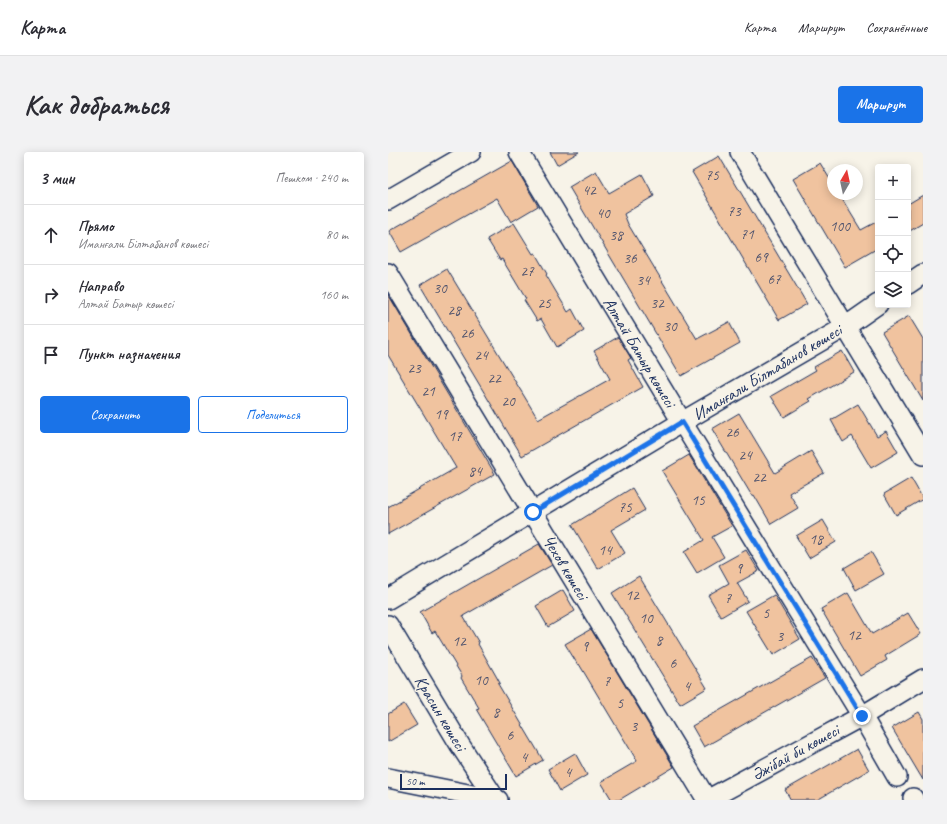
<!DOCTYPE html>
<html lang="ru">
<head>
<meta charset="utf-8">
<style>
	:root { --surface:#fff; --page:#f2f2f3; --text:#2b2b33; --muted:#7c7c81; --line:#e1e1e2; --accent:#1a73e8 }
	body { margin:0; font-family:Caveat,sans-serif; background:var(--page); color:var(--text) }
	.controls { position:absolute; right:12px; top:12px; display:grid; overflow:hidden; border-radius:4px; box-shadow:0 2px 10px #0003 }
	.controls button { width:36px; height:36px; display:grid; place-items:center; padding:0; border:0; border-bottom:1px solid var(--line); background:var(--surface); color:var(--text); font:20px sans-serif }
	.compass { position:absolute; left:439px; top:12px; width:36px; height:36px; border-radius:50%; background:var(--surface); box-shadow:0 2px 10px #0003; rotate:9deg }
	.scale { position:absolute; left:12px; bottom:10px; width:107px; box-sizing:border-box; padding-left:4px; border:2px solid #1b2f5e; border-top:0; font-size:11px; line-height:14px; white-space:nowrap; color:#1b2f5e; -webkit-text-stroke:3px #f7f3e8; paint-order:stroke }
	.stop { position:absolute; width:12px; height:12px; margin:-9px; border:3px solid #1a73e8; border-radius:50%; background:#fff }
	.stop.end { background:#1a73e8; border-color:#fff; box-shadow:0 1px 4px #0008 }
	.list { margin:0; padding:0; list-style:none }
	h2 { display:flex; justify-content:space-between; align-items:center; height:52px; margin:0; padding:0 16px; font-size:17px }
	h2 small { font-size:13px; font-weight:400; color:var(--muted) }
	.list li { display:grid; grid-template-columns:26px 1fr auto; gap:12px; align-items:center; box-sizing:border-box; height:60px; padding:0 16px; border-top:1px solid var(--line) }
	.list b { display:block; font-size:15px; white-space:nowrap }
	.list p { margin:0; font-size:13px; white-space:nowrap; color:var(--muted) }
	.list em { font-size:13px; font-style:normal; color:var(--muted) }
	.actions { display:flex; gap:8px; padding:12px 16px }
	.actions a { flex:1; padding:9px 0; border:1px solid var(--accent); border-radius:4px; text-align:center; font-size:14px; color:var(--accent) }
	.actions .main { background:var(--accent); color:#fff }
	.icon { flex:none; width:22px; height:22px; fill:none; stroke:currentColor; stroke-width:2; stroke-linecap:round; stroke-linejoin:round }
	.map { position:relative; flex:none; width:535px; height:648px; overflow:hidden; border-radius:4px }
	header { display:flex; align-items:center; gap:24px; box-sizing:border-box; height:56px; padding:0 20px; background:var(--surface); border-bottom:1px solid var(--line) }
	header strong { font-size:19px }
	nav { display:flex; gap:22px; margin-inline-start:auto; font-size:14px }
	.intro { display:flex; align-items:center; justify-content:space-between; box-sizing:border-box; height:96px; padding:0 24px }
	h1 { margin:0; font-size:28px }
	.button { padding:10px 18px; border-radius:4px; background:var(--accent); color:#fff; font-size:14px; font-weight:700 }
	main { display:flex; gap:24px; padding:0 24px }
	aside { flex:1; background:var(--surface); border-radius:4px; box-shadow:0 2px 10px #0003 }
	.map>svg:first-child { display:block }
	.building { fill:#f0c39f; stroke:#1b2f5e }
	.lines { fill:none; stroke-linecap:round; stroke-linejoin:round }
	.minor-casing { stroke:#1b2f5e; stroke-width:22 }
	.minor { stroke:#f7f3e8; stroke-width:19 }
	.route { stroke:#1a73e8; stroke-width:5 }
	.labels { text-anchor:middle; stroke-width:3; stroke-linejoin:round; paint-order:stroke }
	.number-label { font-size:15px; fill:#50546e }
	.street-label { font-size:17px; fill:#1b2f5e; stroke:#f7f3e8 }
</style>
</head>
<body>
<header>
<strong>Карта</strong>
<nav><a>Карта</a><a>Маршрут</a><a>Сохранённые</a></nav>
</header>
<div class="intro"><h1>Как добраться</h1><a class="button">Маршрут</a></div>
<main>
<aside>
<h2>3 мин<small>Пешком · 240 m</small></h2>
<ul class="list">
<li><svg class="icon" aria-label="ahead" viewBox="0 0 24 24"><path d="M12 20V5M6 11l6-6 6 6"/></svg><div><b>Прямо</b><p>Иманғали Білтабанов көшесі</p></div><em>80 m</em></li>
<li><svg class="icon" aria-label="right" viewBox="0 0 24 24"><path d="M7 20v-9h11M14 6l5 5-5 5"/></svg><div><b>Направо</b><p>Алтай Батыр көшесі</p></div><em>160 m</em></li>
<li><svg class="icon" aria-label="arrive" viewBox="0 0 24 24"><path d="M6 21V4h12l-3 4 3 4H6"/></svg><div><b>Пункт назначения</b></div></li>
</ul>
<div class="actions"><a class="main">Сохранить</a><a>Поделиться</a></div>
</aside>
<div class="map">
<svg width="535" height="648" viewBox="0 0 535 648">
	<rect width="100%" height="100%" fill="#f7f3e8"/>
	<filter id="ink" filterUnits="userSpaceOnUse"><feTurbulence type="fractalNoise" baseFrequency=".025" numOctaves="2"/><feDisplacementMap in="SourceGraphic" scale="8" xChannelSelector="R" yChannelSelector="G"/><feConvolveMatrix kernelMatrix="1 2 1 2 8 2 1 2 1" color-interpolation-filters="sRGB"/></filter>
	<g filter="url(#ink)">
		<g class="building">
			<polygon points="162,0 191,0 169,13"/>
			<polygon points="331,4 419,152 391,168 304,20"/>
			<polygon points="124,9 150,54 123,70 109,46 13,100 1,79"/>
			<polygon points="432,11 445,32 445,42 451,42 473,78 490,69 490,96 457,115 405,27"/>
			<polygon points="208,19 221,41 254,22 266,44 236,62 240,72 309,187 341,170 352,191 293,224 181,35"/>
			<polygon points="535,43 535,71 520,80 520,52"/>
			<polygon points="126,71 145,102 147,101 159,122 158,123 180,160 184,157 196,179 169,195 153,167 149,169 136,148 138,147 114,107 112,108 99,87"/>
			<polygon points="59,117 150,267 222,227 206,199 230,185 243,206 240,208 255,235 134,304 32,133"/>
			<polygon points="0,142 107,322 0,382 0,355 68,316 0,203"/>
			<polygon points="521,164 535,187 535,249 494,180"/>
			<polygon points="454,199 466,220 421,247 423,249 396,265 383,244 428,218 426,215"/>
			<polygon points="470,252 489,284 498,279 510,300 483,316 464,284 455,290 443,268"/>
			<polygon points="351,261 387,321 423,299 436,321 401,341 410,356 383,372 366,343 364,344 324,277"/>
			<polygon points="301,303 344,374 324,385 336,405 309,421 296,400 316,388 274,319"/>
			<polygon points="523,326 535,347 508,363 496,342"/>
			<polygon points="244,336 257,358 223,378 237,401 210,417 184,373"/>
			<polygon points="435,368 448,390 421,406 408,384"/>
			<polygon points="151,392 164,413 75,464 91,491 90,492 112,531 110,532 155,608 128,624 88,557 91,556 73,526 74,524 47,479 44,481 32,460"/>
			<polygon points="358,398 371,419 349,431 360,449 333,465 320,443 341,431 331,413"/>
			<polygon points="483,400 496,422 468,438 456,416"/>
			<polygon points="251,424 319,536 292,552 224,441"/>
			<polygon points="175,438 187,459 160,475 148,454"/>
			<polygon points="460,441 484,482 520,461 533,482 497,504 499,508 472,524 433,457"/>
			<polygon points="386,443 412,487 385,503 358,459"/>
			<polygon points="203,477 286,615 231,648 224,648 213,630 249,609 191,512 190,513 177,492"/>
			<polygon points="424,506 437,526 316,595 304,574"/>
			<polygon points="16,552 29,573 0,590 0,562"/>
			<polygon points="531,560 535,567 535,628 504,576"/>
			<polygon points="469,597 481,618 429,648 403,648 397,638"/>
			<polygon points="187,601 199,623 172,639 160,617"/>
		</g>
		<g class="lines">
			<g class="minor-casing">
				<g id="minor">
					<polyline points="131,0 294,270 474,564 509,625"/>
					<polyline points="352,0 535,303"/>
					<polyline points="0,48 83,0"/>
					<polyline points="0,121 319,648"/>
					<polyline points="520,132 535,122"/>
					<polyline points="0,447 294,270 457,175 490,152"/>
					<polyline points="0,473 72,593 108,648"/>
					<polyline points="0,626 110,648"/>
					<polyline points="525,646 526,648"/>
					<polyline points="319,648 474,564 535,527"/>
				</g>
			</g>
			<use href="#minor" class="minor"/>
		</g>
	</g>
	<g class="lines" filter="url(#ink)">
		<polyline class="route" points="145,360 294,270 474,564"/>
	</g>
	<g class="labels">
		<g class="number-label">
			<text x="324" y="28">75</text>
			<text x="201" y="43">42</text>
			<text x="346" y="64">73</text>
			<text x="215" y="66">40</text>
			<text x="452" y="79">100</text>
			<text x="359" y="87">71</text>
			<text x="228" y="88">38</text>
			<text x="373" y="110">69</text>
			<text x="242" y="111">36</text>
			<text x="139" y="124">27</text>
			<text x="386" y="132">67</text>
			<text x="255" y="133">34</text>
			<text x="52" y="141">30</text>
			<text x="156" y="156">25</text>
			<text x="269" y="156">32</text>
			<text x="66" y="163">28</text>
			<text x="282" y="179">30</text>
			<text x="79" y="186">26</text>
			<text x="93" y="208">24</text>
			<text x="26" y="221">23</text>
			<text x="106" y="231">22</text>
			<text x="40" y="244">21</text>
			<text x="120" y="254">20</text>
			<text x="53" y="267">19</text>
			<text x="344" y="285">26</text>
			<text x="67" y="289">17</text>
			<text x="357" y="308">24</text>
			<text x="87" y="324">84</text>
			<text x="371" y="330">22</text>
			<text x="310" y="353">15</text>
			<text x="237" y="360">75</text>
			<text x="428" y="392">18</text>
			<text x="217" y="403">14</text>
			<text x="351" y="421">9</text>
			<text x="244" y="448">12</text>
			<text x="340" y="451">7</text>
			<text x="378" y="466">5</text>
			<text x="258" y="471">10</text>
			<text x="466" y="488">12</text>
			<text x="392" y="489">3</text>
			<text x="271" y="493">8</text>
			<text x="71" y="494">12</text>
			<text x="197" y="499">9</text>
			<text x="285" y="516">6</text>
			<text x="93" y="533">10</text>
			<text x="219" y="534">7</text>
			<text x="299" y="539">4</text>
			<text x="232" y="556">5</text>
			<text x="108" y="565">8</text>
			<text x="246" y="579">3</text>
			<text x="122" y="588">6</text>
			<text x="136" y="610">4</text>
			<text x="180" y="625">4</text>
		</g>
		<g class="street-label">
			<text transform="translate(252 200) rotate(59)" y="6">Алтай Батыр көшесі</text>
			<text transform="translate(379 220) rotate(-31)" y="6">Иманғали Білтабанов көшесі</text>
			<text transform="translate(178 415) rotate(59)" y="6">Чехов көшесі</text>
			<text transform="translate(53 561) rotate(59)" y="6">Красин көшесі</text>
			<text transform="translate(407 600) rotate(-29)" y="6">Әжібай би көшесі</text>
		</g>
	</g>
</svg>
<div class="controls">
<button>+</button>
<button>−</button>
<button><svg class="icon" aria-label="locate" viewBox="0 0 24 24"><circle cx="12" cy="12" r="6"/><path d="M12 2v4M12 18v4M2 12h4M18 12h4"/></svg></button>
<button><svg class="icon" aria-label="layers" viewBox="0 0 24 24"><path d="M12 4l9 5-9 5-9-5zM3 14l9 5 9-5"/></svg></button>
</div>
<svg class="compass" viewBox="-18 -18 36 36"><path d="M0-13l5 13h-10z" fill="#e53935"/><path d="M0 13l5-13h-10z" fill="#7c7c81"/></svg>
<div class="scale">50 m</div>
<div class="stop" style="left:145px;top:360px"></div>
<div class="stop end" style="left:474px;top:564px"></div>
</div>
</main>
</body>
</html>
